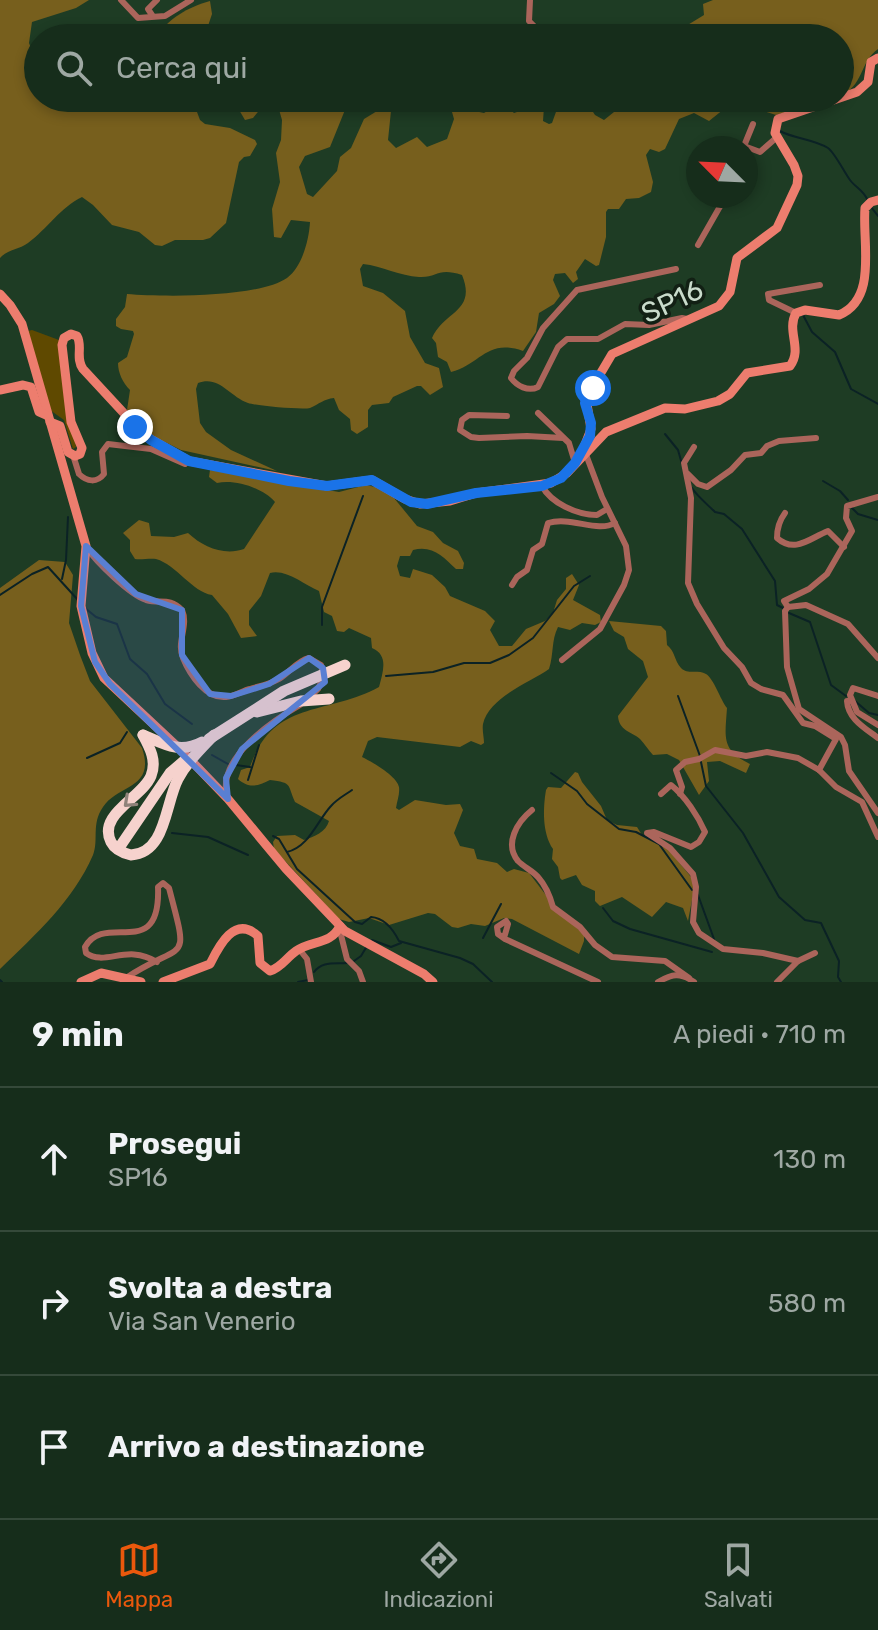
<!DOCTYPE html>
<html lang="it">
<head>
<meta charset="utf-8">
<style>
	:root { --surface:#162d1b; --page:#233928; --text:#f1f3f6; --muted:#9ea8a3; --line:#35493a; --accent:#ea580c }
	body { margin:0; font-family:Rubik,sans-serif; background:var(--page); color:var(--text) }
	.compass { position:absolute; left:686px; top:136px; width:72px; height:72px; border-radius:50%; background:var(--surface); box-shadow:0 4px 12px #0003; rotate:294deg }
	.stop { position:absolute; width:24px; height:24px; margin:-18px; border:6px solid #1a73e8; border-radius:50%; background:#fff }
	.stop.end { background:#1a73e8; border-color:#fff; box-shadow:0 2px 8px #0008 }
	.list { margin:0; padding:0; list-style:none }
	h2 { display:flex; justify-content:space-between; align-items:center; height:104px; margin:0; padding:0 32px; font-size:34px }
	h2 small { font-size:26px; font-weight:400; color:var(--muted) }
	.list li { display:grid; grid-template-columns:52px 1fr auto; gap:24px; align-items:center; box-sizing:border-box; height:144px; padding:0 32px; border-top:2px solid var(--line) }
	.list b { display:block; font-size:30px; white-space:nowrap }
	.list p { margin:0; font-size:26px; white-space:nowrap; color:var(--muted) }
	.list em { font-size:26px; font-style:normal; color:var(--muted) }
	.icon { flex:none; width:44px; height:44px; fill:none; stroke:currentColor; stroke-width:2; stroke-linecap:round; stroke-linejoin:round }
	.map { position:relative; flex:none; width:878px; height:982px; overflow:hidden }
	.search { position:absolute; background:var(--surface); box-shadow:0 4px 12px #0003; left:24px; right:24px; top:24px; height:88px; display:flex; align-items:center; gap:20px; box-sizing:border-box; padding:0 28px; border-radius:44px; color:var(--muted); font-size:30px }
	.sheet { height:536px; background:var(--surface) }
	nav { display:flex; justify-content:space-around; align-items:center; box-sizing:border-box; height:112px; border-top:2px solid var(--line); background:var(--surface); font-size:22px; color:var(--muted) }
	nav a { display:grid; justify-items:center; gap:4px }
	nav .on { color:var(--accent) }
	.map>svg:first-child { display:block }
	.green { fill:#5f4900 }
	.forest { fill:#775f1d }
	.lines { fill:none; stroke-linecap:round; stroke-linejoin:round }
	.stream { stroke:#0b2225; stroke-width:2 }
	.street { stroke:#ab655b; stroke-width:6 }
	.secondary { stroke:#ed7d6e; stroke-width:9 }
	.highway { stroke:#f6d2cd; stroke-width:11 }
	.oneway { stroke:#8f827a }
	.route { stroke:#1a73e8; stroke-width:10 }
	.marked { fill:#597fd3; fill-opacity:0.2; stroke:#597fd3; stroke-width:6; stroke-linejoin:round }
	.labels { text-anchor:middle; stroke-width:7; stroke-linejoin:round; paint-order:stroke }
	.street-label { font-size:28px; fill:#c9dbcb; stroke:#122014 }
</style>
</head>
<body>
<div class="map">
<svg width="878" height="982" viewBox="0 0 878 982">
	<rect width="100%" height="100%" fill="#1e3c24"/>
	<polygon class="green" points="32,330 59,340 76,447 73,449 64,420 50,410 28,331"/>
	<g class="forest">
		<path d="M0,0H89L76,8L32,22L29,43L38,66V98H198L197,112L200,120L205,124L230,128L255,140L257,144L250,156L244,157L239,162L226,223L210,238L203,240H175L162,246L155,245L139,232L112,225L93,205L82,197C61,207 47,229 28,243C19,250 8,249 0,258Z"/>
		<path d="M713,0H878V49C860,61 863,88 840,95V38H682L686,26L704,15L703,4Z"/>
		<path d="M210,1L212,14L204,38H156C167,19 188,7 210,1Z"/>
		<path d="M232,98H298C318,121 324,103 347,105L330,147L305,156L299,167L307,194L313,197L337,171L340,157L351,148L364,119L382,108L391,111L388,140L396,148L417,137L427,147L447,139L454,119L448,98H464L470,110L484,113L502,102L514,113L535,106L544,107L543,121L549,124L552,123L561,98H584L595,115L604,120L624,104L634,108L639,103L652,102L656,98H832L776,115L745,105L724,109L709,121L694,113L679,119L665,149L659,152L650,149L646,155L653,182L651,192L639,198L626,199L619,209H608L606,212V237L599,265L596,266L585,259L576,272L578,279L573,283L565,273L555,274L553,280L560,296L554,304L539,313L536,332L523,351C487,338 481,364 451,372L447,362L438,357L436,343L432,338C444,311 477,312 462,275C437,267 438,278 419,277C400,276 382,266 363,264L360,269L363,286L383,293L405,311L410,337L425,363L439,368L443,387L430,395L421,386H417L393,397L389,403L372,405L368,410V427L357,434L351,430L350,419L339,410L334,398C324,399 319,404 310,408C303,410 257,406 248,403C229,396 219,375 198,383L196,389L200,423L206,432L231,450L277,471L181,450L153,436L127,410L130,390C123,383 118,373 118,363L127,357L134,334L133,331L121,329L116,326V319L125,307L127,294C163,297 258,298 287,278C302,267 309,240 310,222L291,220L281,238L274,237L272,209L280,182L276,153L281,140L282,120L278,106L273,102H266L253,118L245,120Z"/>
		<path d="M210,470L339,492L366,485L375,487L394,498L417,526L433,532L443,543L458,551L464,563L463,569H456C443,557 433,545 413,550L410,556H400L397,566L400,576L410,578L413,569L432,575L445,587L450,596L485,611L495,621L490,630L499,646H512L526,629L545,621L553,613L557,600L566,589V578L572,574L579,585L573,600L600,615L601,622L595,625L582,623L570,630L558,627C551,641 554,654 549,669C531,682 489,697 483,724C482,730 484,737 484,743L481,745L471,741L460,747L377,737L368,741L362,757C372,762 397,776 399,787C400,794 397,801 396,808L399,810L415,800L446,805L460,804L463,810L454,833L460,846L474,849L477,859L497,863L507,872L514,869L529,873L552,903L584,935V941L579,954L512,919L504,918L485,926L471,924L458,928L452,927L435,914L428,913L389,925L369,918L349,922L339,919L274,849L273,842L277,836L295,835L304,840C314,837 326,832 329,821L295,802C287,784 293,783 270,780C258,786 249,789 238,779L241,770L250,767C273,699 326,716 379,687C383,672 389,655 372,648L371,638L349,628L344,632L337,631L332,616L324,612L319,591C304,585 287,569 270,573L261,596L249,611V625L257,636L241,638L228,614L212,595C192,592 177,565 156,559C150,558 141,560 135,559L130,551V540L123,533L139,520L149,523L151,536L174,537L188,533C203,547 224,556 244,549L275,502C263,488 235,479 217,483L209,477Z"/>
		<path d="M39,560L65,562L73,575L69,623L80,655L90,681L142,748C156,789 118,784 103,807C91,824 99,840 93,855C73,901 36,934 0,969V588Z"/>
		<path d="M609,621L661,626L666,631L667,645C675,651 674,660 681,668C688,675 697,669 706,674C714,679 720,699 727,708C725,738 721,750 750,764L746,773L720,761L707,762L709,781L699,795L679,760L667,754L653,755C648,750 645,744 640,739C631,731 619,731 618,716L648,677L643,661L628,649L624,637L614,631Z"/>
		<path d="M575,772L578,773L582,782L601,806L607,820L617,825L637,827L642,835L668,849L691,877L695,884L688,921L683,908L666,902L652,917L622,897L600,906L595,901V891L582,885L576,875L562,880L560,878L558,867L552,859L553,849C542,833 543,808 546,790L548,787L561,788Z"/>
	</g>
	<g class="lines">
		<g class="stream">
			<path d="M780,131C795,139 813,139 828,148C835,153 844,172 850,180C855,187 863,190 867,199"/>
			<polyline points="871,207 878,216"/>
			<polyline points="803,315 812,332 835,352 851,389 878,404"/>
			<polyline points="665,434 678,450 682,464"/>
			<polyline points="823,481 840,491 848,500"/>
			<path d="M692,488C697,496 708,505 715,512L724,514L742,529L775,581L777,605L783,608"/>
			<polyline points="852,508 858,514 878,520"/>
			<polyline points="62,579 66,560 68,517"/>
			<polyline points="0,595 32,574 48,567 78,600"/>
			<polyline points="85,608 96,617 117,624 130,659 147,674 165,704 192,724"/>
			<polyline points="789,613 810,622 831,685 846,696"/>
			<polyline points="322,625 322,607 363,496"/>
			<polyline points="386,676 433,672 464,663 490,663 509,655 533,638 574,586 590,576"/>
			<polyline points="678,696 700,756"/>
			<polyline points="855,701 869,713 878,715"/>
			<polyline points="212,755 228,764"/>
			<polyline points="87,758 120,743 127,732"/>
			<polyline points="701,762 706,786 743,833 779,897 805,920 821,923 839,961 838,977 841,982"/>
			<polyline points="236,765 250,767"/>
			<polyline points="551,773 577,791 587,804 619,829 636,832 659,844 692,890"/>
			<polyline points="248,780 259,745"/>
			<polyline points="172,833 208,837 248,855"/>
			<path d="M273,836L279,839L297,869L355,922L362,924L371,917C385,918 393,929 399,941L460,958L473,964L492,982"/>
			<path d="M287,852C309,847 317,821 331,806C337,799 345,795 352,790"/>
			<polyline points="698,895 714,939"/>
			<polyline points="603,908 613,921 630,929 712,952"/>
			<polyline points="483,938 501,904"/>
			<polyline points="372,940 391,947 401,943"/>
			<polyline points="354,961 361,956 367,946"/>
			<path d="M314,972C322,961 334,964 347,963"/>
			<polyline points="0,980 2,982"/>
			<polyline points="298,982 308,980"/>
		</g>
		<g class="street">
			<polyline points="121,0 138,18 165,16 191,0"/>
			<polyline points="530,0 529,21 539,31 541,38"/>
			<polyline points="152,15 148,9 157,0"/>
			<polyline points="744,146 753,124"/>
			<polyline points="743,148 744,146 760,152 776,138"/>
			<polyline points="698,245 726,196"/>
			<path d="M676,269L577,290L543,328L527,358L514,371L511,378C517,386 528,392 538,387L558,347L567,339H598L625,324L649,325L682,318L687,319"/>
			<polyline points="796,313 769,300 768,294 820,285"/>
			<polyline points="538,413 569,443 575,463"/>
			<polyline points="507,416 469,415 462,420 460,430 471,437 479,438 527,436 563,438"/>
			<polyline points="694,447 684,463 691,498 688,583 697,604 724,648 742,667 751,683 761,689 783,695 803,723 815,726 836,739 819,770"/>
			<path d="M73,455L79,474C87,482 97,483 104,474L102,452L108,444L151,449L185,464"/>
			<polyline points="688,474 698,484 707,487 731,470 745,455 761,453 767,446 779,441 816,438"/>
			<path d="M542,486C551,503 577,515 597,515L607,509"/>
			<polyline points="878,497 847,506 846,518 852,531 827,574 809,589 784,601 788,607 806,605 848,624 878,658"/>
			<path d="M785,513C779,521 777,528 777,538C795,554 810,538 828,531L844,547"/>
			<path d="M87,548C96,562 130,595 146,600C161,604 169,597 182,610C189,626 176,642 183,658C190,675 206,699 226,697C235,696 242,691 250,689C260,686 270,684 279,679C290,672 297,661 309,658L321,665L324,676L318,689L309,698"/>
			<path d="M512,585L517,577L527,570L533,550L542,544L548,523C571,516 597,533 615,523"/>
			<polyline points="788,607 785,611 787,667 799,709 841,737 845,745 849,771 878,813"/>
			<polyline points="562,660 600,629 624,585 629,570 626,546 602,497 585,452"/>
			<polyline points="878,696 853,688 850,695 857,712 878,725"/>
			<path d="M850,701H847C848,719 865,728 878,738"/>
			<path d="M661,794L671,785C685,796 698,816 705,832L699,842L691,847L654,832L647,833L670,848L693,874L696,887L693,922L699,933L723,949L763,953L798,961"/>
			<polyline points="680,794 682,787 676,770 685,762 699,759 715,750 746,756 767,752 798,758 819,770 836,787 862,802 878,837"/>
			<path d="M227,796C217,758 272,721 300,705"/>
			<path d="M532,810C517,822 504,844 518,861C524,867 533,871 538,877C546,886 550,896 553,907L580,927L595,945L612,957L665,961L689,978"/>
			<polyline points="341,935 347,959 359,971 363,982"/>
			<polyline points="504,938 508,924 506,921 497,927 498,934 505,939 598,982"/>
			<polyline points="299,949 307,959 311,982"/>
			<path d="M126,978C185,939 190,968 169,888L163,883L158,887C161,963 105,911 85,947L86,953C106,967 126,943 157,962"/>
			<path d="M658,982C672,974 680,972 694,982"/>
			<polyline points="777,982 798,961 815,953"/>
		</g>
		<g class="secondary">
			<polyline points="0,294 10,305 22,324 86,546 81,606 92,653 104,678 181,750 228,799 286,869 345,931 424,974 433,982"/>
			<polyline points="0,390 23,385 31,387 39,412 48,416"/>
			<path d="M50,422L60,426L68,452L75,456L80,454L82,448L71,422L62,345L64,338L71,334L77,336C83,346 75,358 83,369L145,436L189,461L327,486L372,480L405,499L420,504L450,501L476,493L551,483L567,473L606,432L665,408L685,409L718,401L730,394L747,373L790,366C803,349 786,331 796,313L805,310L839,315C878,299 862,243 865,208L871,202L878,200"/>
			<polyline points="583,450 591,429 586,398 612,354 719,306 730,292 737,258 777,228 797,185 798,176 794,165 775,133 778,119 857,92 868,82 871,62 878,58"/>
			<polyline points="81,982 101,973 141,982"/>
			<path d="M163,982L210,964C218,948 234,914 258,936L260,963L270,971C282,967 286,958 296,951C311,940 331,945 340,926"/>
		</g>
		<g class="highway">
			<polyline points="257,712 301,701 329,699"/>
			<path d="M143,735C150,748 157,761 151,776C142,798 97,814 111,842C115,850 123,853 131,855C166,853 165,804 178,779C187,762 201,749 214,735"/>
			<path d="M143,735C164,744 180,754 202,742"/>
			<polyline points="209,739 284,691 345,665"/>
			<polyline points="121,845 170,773 184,761"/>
		</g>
	</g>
	<defs><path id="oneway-chevron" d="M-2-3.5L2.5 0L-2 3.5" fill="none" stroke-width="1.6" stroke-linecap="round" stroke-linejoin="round" transform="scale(2)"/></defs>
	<use class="oneway" href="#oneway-chevron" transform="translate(129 802) rotate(137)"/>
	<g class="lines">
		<polyline class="route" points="135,427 151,440 189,461 289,481 327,486 372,480 411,502 427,504 476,493 542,486 561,478 575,463 590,436 591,423 585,403 587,394 593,388"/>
	</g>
	<path class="marked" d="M86,546L136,594L182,610V655L210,694L231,696L269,684L309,658L323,668L325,682L242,749L226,778L228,799L110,684L95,662L81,606Z"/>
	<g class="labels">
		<g class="street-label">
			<text transform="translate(672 301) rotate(-25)" y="10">SP16</text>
		</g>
	</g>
</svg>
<svg class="compass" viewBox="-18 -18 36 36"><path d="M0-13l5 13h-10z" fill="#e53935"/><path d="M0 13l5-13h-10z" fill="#9ea8a3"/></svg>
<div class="stop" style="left:593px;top:388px"></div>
<div class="stop end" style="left:135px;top:427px"></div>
<div class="search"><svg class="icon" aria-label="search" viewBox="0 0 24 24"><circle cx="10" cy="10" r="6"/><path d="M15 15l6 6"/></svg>Cerca qui</div>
</div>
<section class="sheet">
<h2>9 min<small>A piedi · 710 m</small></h2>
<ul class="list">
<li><svg class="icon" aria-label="ahead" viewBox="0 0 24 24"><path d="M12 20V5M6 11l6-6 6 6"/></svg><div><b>Prosegui</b><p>SP16</p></div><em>130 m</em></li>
<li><svg class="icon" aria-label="right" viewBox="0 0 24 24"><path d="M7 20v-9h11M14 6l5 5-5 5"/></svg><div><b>Svolta a destra</b><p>Via San Venerio</p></div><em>580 m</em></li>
<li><svg class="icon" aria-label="arrive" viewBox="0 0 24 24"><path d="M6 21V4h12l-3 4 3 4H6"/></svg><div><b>Arrivo a destinazione</b></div></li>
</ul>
</section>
<nav>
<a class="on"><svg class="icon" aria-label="map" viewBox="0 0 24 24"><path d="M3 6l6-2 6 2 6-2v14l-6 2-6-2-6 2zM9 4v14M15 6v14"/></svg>Mappa</a>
<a><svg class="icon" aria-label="directions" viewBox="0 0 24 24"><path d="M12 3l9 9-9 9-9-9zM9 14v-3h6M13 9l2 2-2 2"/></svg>Indicazioni</a>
<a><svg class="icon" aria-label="saved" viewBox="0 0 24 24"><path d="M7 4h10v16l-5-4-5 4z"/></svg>Salvati</a>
</nav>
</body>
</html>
